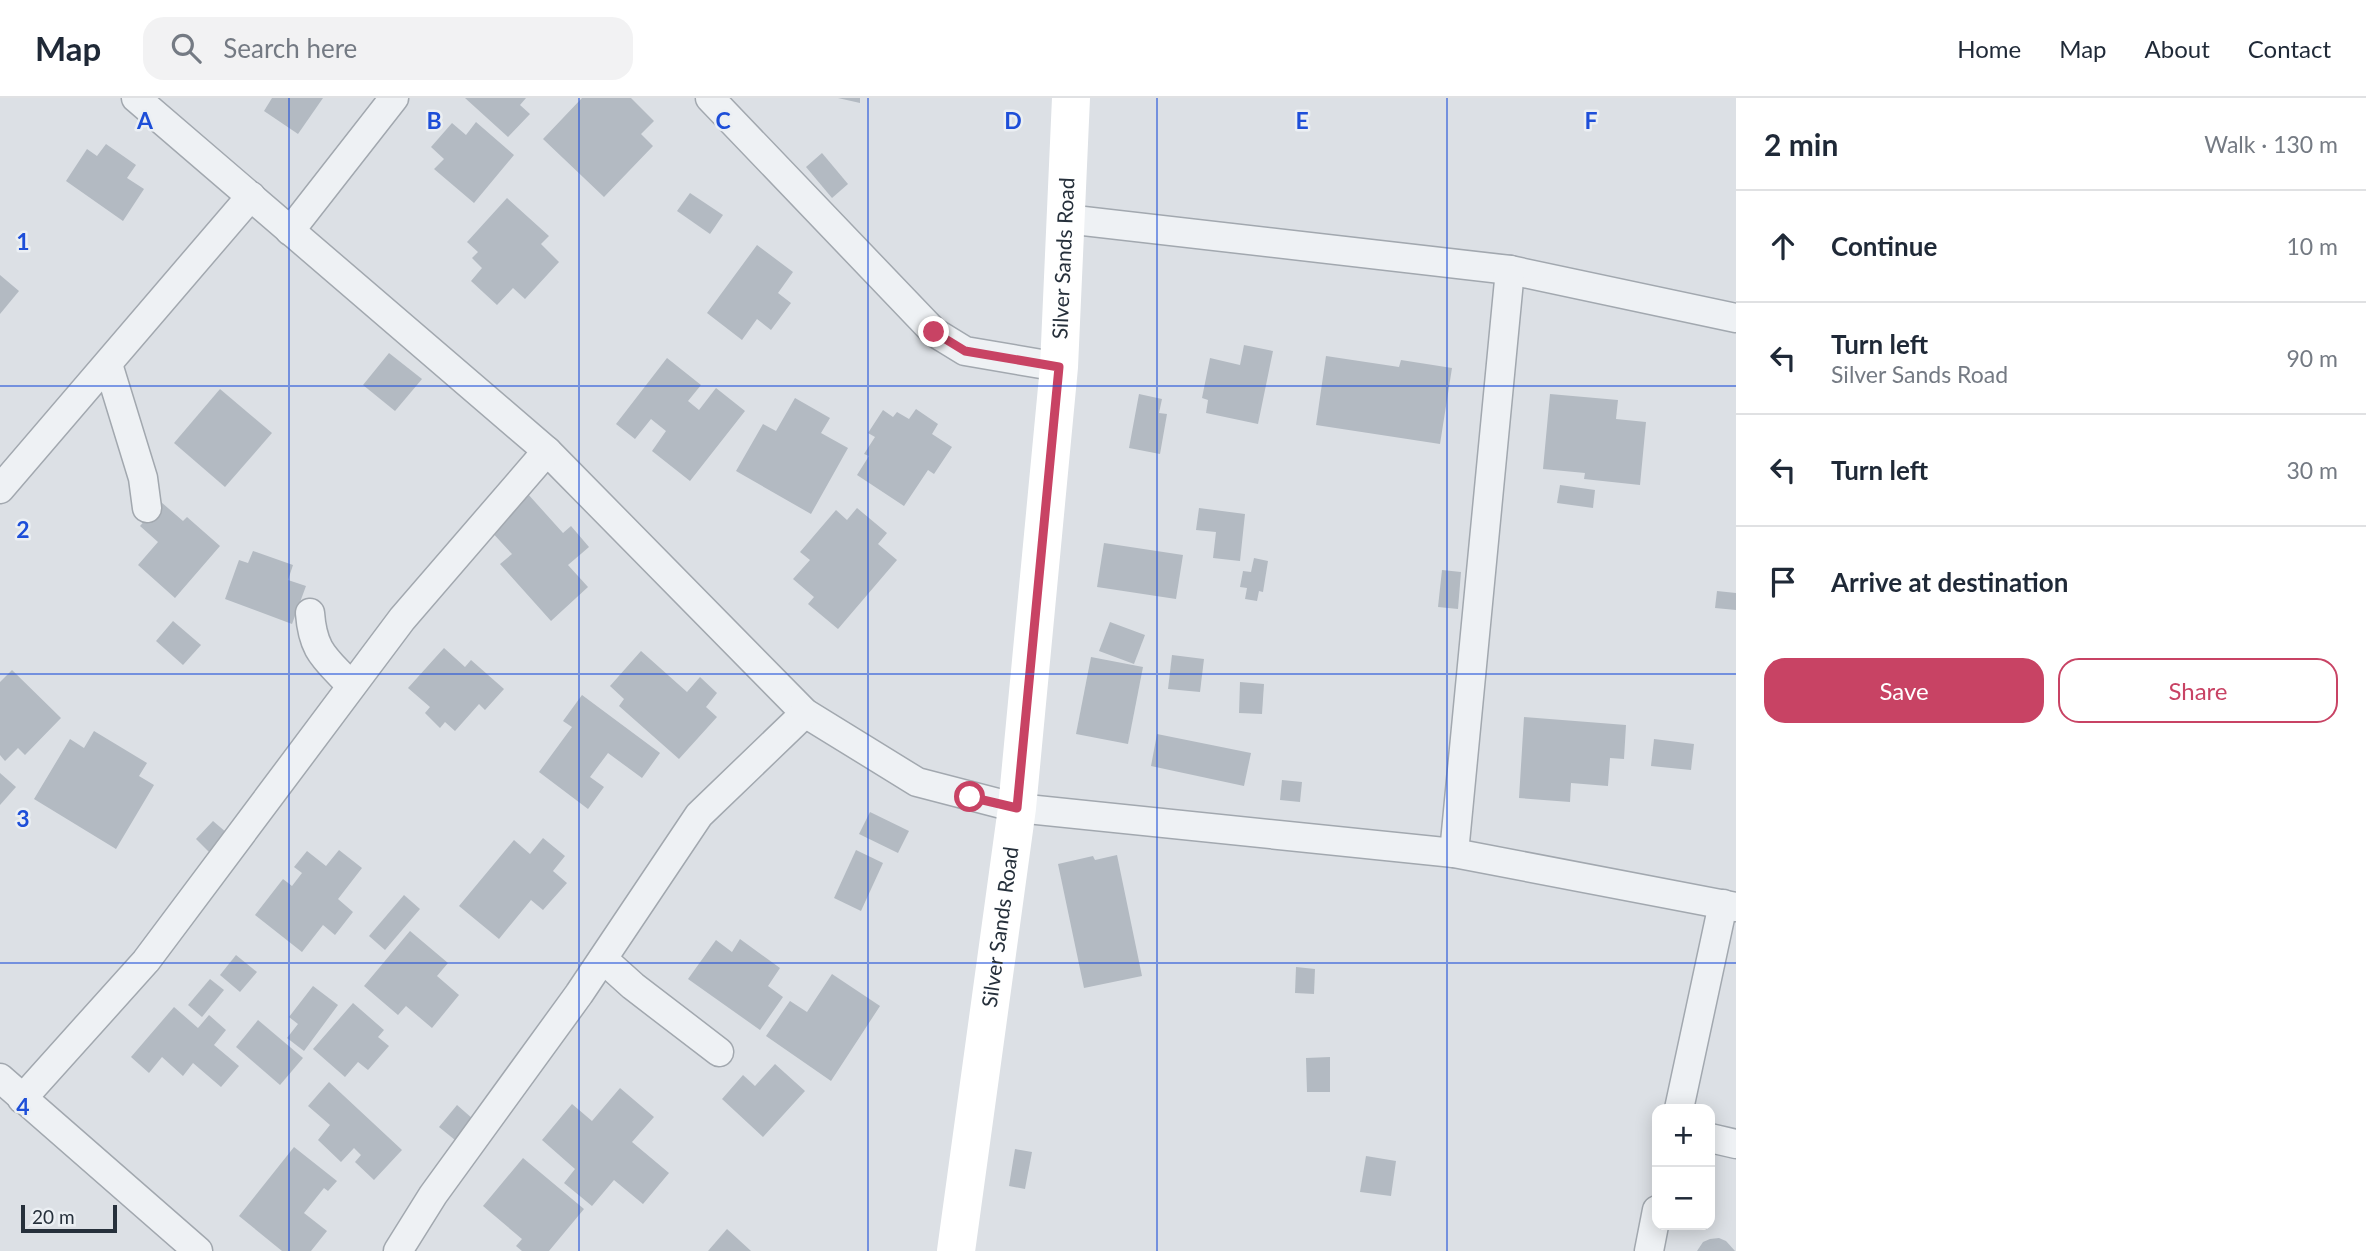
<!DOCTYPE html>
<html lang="en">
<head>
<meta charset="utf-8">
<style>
	:root { --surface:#fff; --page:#f2f2f3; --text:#1f2937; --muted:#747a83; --line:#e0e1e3; --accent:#c84364 }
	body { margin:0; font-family:Lato,sans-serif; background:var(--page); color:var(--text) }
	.controls { position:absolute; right:21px; bottom:21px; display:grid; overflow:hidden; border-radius:14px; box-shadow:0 4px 18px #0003 }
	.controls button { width:63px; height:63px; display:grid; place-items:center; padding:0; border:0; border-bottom:2px solid var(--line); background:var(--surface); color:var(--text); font:35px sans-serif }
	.scale { position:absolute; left:21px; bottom:18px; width:96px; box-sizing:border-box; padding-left:7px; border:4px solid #26303b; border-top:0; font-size:19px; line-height:24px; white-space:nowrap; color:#26303b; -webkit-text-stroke:5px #ebeff3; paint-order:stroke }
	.stop { position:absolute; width:21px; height:21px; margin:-16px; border:5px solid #c84364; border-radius:50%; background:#fff }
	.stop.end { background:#c84364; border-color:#fff; box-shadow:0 2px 7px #0008 }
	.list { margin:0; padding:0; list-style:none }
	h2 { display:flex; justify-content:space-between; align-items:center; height:91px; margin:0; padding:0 28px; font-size:30px }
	h2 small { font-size:23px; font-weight:400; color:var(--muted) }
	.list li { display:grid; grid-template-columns:46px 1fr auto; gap:21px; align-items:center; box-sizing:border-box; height:112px; padding:0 28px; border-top:2px solid var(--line) }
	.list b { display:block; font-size:26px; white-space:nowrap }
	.list p { margin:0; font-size:23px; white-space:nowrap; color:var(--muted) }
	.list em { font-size:23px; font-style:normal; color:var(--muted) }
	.actions { display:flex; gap:14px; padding:21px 28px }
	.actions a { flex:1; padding:16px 0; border:2px solid var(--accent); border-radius:21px; text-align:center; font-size:24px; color:var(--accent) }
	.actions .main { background:var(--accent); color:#fff }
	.icon { flex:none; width:38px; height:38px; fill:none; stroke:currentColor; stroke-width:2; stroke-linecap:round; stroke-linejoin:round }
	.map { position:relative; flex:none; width:1736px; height:1153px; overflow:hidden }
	header { display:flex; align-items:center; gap:42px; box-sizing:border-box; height:98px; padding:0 35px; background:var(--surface); border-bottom:2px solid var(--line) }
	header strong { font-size:33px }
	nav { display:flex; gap:38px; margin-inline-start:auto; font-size:24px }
	.search { width:490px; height:63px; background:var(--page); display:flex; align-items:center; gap:18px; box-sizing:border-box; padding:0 24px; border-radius:21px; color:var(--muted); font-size:26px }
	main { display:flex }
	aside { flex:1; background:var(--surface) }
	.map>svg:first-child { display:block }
	.building { fill:#b3bac2 }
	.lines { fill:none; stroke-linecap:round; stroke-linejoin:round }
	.street-casing { stroke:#a2a8af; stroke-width:31 }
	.street { stroke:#eef1f4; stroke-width:28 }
	.secondary { stroke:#fff; stroke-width:38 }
	.route { stroke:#c84364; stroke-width:9 }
	.grid { fill:none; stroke:#1d4ed8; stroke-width:2; stroke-opacity:0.55 }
	.labels { text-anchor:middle; stroke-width:5; stroke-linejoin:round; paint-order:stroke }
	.street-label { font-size:21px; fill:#26303b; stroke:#ebeff3 }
	.grid-label { font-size:23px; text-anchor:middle; font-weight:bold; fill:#1d4ed8; stroke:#ebeff3; stroke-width:5; stroke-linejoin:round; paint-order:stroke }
</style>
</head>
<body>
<header>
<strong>Map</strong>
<div class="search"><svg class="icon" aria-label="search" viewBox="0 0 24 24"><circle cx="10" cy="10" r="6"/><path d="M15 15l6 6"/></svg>Search here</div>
<nav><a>Home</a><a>Map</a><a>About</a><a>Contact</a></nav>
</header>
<main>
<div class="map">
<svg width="1736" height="1153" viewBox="0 0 1736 1153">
	<rect width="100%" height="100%" fill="#dce0e5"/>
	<g class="building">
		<polygon points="272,0 323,0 298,36 264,13"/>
		<polygon points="465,0 526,0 520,7 530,16 508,39"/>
		<polygon points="582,0 631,0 654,23 641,36 653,48 604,99 543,41"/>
		<polygon points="838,0 860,0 860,5"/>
		<polygon points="476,24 514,57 474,105 434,71 444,61 431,49 452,25 466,37"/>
		<polygon points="106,46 136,67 127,80 144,91 123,123 66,83 87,51 97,58"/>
		<polygon points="822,55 848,86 832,100 806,69"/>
		<polygon points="690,95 723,117 710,136 677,113"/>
		<polygon points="507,100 549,138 541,146 559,164 525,201 513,190 497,207 471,183 482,170 472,160 478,154 467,144"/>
		<polygon points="757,147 793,174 778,195 791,205 771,232 757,221 742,242 707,215"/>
		<polygon points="0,177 19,193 0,216"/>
		<polygon points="1244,247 1273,253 1258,326 1206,315 1208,302 1202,300 1210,260 1240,267"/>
		<polygon points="389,255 422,281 395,313 363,287"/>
		<polygon points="1326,258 1399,269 1401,262 1452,270 1440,346 1316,327"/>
		<polygon points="667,260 701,287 688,303 699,312 716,290 745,313 690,383 652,353 666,333 651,321 635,341 616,326"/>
		<polygon points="220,291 272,335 225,389 174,345"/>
		<polygon points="1139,296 1162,301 1159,315 1167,316 1160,356 1129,350"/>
		<polygon points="1550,296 1618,302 1616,321 1646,324 1640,387 1584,381 1585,375 1543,371"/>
		<polygon points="795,300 830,320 821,335 848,350 811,416 736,373 763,326 776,333"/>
		<polygon points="916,311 938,326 932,336 952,349 934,376 928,372 904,408 857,377 869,358 864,356 875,339 868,335 883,312 893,319 897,314 909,321"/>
		<polygon points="1560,387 1595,392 1593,410 1557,405"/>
		<polygon points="527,395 563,435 571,428 589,449 568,467 588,489 551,523 500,466 512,456 488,430"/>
		<polygon points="161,404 183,423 187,419 220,448 175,500 138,467 158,444 140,428"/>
		<polygon points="857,410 887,435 878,446 897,462 838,531 808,506 814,499 793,481 810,462 800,454 836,412 847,422"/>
		<polygon points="1199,410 1245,416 1240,463 1213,460 1216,434 1196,432"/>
		<polygon points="1104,445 1183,457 1176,501 1097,489"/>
		<polygon points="253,453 293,467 288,482 306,488 292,526 225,501 239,462 248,465"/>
		<polygon points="1254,460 1268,463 1263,494 1259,493 1257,503 1245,501 1247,490 1240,489 1243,473 1251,474"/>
		<polygon points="1442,472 1461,474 1458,511 1438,509"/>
		<polygon points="1717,493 1736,495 1736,512 1715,510"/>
		<polygon points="173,523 201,547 183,567 156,543"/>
		<polygon points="1110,524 1145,537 1134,566 1099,553"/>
		<polygon points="444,550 465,569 471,562 504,591 485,612 479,606 455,633 445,624 440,630 425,615 430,609 408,590"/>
		<polygon points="641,553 687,594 700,579 717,595 706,609 717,619 679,661 619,608 624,601 610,588"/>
		<polygon points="1172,557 1204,561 1200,594 1168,591"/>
		<polygon points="1091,559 1143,569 1128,646 1076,636"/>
		<polygon points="12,572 61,620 25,657 18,650 5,663 0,657 0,584"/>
		<polygon points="1240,584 1264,586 1262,616 1239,615"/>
		<polygon points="582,597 660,655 642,680 608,655 590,679 604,689 588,711 539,674 572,629 563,623"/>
		<polygon points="1524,619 1626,627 1624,661 1610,660 1608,688 1571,685 1570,704 1519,700"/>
		<polygon points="94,633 147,665 139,678 154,687 116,751 34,701 70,641 84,650"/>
		<polygon points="1157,636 1251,655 1244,688 1151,668"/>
		<polygon points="1654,641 1694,646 1691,672 1651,668"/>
		<polygon points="0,675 16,689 0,707"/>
		<polygon points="1282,682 1302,684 1300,704 1280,702"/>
		<polygon points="870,714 909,733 898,755 859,736"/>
		<polygon points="213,723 227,735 209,754 196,741"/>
		<polygon points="543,740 565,758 553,773 567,785 543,812 531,802 499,841 459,808 514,742 530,756"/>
		<polygon points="339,752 362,770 338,801 353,814 335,837 323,827 302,854 255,817 283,781 292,788 302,775 294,769 307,753 326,768"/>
		<polygon points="856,752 883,765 861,813 834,800"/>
		<polygon points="1117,757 1142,878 1084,890 1058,766 1093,758 1095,762"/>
		<polygon points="404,797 420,811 385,852 369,838"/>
		<polygon points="410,833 448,865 437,878 459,897 432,930 406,908 398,917 364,888"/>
		<polygon points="740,841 780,870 768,888 783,899 760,932 688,881 716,842 732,854"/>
		<polygon points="236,857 257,874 240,894 220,877"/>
		<polygon points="1296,869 1315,871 1314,896 1295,895"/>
		<polygon points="832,876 880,908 831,983 766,938 790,903 807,914"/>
		<polygon points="210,881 224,892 202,919 188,907"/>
		<polygon points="313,888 338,907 304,953 287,940 298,926 289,919"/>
		<polygon points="353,905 384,932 378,939 389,948 368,972 358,964 345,979 313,951"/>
		<polygon points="174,909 198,930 209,917 226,932 214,947 239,968 221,989 193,965 183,978 162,959 149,975 131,959"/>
		<polygon points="258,922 303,960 280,987 236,949"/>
		<polygon points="1330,959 1330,994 1307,994 1306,960"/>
		<polygon points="775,966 805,993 763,1039 722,1001 743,977 755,988"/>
		<polygon points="329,984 402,1052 374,1082 355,1064 361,1057 354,1050 341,1064 318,1042 330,1027 308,1008"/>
		<polygon points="620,990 654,1019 632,1044 669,1075 643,1106 614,1082 592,1108 564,1085 575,1071 542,1042 572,1006 592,1023"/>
		<polygon points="457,1007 473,1021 455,1042 439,1029"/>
		<polygon points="294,1049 337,1083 328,1093 324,1090 304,1115 327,1133 311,1153 282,1153 239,1118"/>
		<polygon points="1015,1051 1032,1054 1025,1091 1009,1088"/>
		<polygon points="1366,1058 1396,1063 1391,1098 1360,1094"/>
		<polygon points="523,1060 584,1111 549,1153 522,1153 516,1148 522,1141 483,1108"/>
		<polygon points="727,1131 751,1153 708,1153"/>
		<polygon points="1719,1140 1726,1143 1735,1153 1697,1153 1703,1144 1710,1141"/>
	</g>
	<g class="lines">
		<g class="street-casing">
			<g id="street">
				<polyline points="136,0 547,353 805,615 917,684 1017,710 1454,755 1736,809"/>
				<polyline points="710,0 934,234 965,253 1059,269"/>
				<polyline points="1066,121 1510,172 1736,220"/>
				<polyline points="290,133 394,0"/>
				<polyline points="108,266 143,380 147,410"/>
				<polyline points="0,391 251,98"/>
				<path d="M310,515C313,555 326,560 351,588"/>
				<polyline points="1454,755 1510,172"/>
				<polyline points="603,861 633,888 719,954"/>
				<polyline points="0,980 198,1153"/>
				<polyline points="22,1001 146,863 402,521 547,353"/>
				<polyline points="1679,1011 1723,806"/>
				<polyline points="1710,1040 1736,1046"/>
				<polyline points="398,1153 433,1097 579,896 699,717 805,615"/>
				<polyline points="1649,1153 1657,1112"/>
			</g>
		</g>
		<use href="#street" class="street"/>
		<path class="secondary" id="s1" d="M956,1153L1017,710L1059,269L1071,0"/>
	</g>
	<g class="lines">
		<polyline class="route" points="934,234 965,253 1059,269 1017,710 970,699"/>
	</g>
	<path class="grid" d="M289,0V1153M579,0V1153M868,0V1153M1157,0V1153M1447,0V1153M0,288H1736M0,576H1736M0,865H1736"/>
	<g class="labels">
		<g class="street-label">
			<text dy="7" stroke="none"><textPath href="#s1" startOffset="999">Silver Sands Road</textPath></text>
			<text dy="7" stroke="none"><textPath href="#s1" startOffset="327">Silver Sands Road</textPath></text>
		</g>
	</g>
	<g class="grid-label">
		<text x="145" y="31">A</text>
		<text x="434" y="31">B</text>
		<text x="723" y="31">C</text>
		<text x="1013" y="31">D</text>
		<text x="1302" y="31">E</text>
		<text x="1591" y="31">F</text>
		<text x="23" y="152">1</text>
		<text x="23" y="440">2</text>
		<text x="23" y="729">3</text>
		<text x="23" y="1017">4</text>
	</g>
</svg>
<div class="controls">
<button>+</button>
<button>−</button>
</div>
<div class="scale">20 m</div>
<div class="stop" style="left:970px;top:699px"></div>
<div class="stop end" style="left:934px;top:234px"></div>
</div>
<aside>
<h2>2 min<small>Walk · 130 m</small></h2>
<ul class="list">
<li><svg class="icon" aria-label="ahead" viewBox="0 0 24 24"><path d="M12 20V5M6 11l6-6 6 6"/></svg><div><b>Continue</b></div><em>10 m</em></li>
<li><svg class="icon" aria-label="left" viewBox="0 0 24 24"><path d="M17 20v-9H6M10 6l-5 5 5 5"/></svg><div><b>Turn left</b><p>Silver Sands Road</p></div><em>90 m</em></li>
<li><svg class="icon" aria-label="left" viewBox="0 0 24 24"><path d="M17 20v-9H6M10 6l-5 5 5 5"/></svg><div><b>Turn left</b></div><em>30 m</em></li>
<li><svg class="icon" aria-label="arrive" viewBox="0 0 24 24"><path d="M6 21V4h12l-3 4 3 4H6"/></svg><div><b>Arrive at destination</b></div></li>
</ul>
<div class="actions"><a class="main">Save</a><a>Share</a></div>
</aside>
</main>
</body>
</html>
